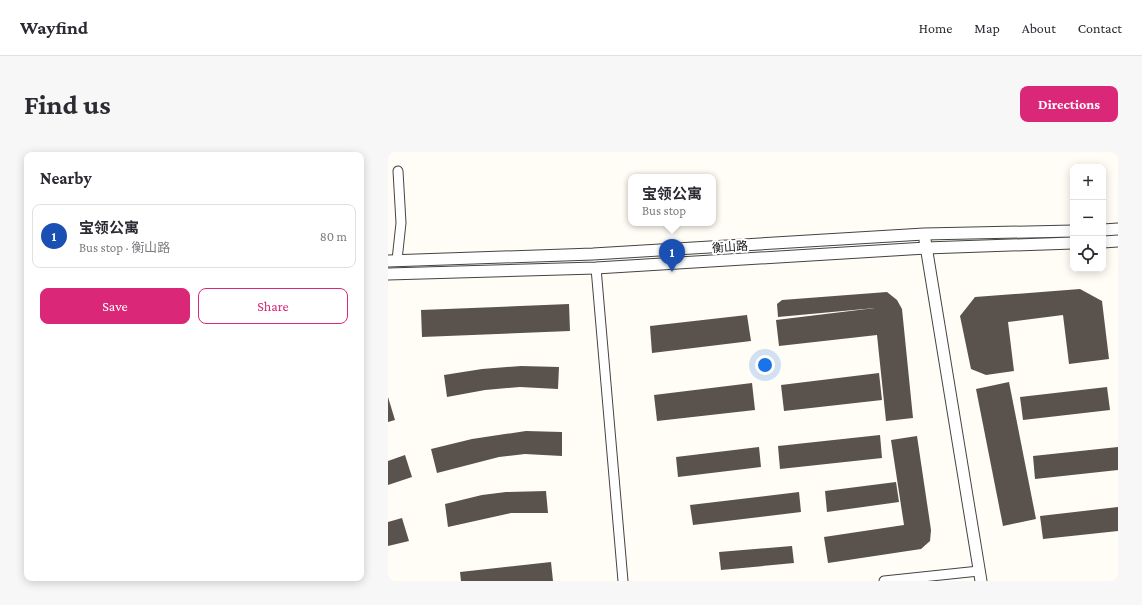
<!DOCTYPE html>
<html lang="en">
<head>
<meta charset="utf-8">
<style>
	:root { --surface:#fff; --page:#f7f7f7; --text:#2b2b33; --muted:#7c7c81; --line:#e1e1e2; --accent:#db2777 }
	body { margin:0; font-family:"Crimson Pro","Noto Sans SC",serif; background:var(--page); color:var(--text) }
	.controls { position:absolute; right:12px; top:12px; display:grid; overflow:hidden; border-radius:8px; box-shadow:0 2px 10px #0003 }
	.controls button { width:36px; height:36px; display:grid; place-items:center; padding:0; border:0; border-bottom:1px solid var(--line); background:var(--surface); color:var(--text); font:20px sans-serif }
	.you { position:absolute; left:377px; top:213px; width:14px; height:14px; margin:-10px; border:3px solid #fff; border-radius:50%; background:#1a73e8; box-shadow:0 0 0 6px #1a73e833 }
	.badge { display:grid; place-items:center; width:26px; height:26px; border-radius:50%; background:var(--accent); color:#fff; font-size:13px; font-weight:700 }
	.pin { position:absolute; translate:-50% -33px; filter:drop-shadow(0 1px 2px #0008) }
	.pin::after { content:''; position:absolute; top:21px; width:14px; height:12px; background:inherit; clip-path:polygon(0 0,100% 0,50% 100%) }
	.popup { position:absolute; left:240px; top:22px; width:88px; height:52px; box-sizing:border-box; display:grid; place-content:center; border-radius:8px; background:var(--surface); filter:drop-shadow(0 1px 3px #0005); font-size:13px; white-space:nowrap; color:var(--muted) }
	.popup b { font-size:15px; color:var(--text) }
	.popup::after { content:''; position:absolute; left:50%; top:100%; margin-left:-8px; border:8px solid transparent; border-top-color:var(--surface) }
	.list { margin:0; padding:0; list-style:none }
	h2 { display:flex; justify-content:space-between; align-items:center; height:52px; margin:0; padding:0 16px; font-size:17px }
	h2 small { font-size:13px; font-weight:400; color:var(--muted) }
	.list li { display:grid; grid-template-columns:26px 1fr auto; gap:12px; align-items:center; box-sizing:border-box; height:64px; margin:0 8px 8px; padding:0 8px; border:1px solid var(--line); border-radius:8px }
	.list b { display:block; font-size:15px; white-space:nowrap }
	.list p { margin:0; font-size:13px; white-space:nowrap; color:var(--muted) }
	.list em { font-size:13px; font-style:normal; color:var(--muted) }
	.actions { display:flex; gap:8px; padding:12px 16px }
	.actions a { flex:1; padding:9px 0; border:1px solid var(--accent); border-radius:8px; text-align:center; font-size:14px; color:var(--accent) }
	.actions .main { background:var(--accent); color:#fff }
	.icon { flex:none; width:22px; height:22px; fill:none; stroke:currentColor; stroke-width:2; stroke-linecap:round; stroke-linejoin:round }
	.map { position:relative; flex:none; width:730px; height:429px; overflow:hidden; border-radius:8px }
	header { display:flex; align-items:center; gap:24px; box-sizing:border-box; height:56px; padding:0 20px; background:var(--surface); border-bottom:1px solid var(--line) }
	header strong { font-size:19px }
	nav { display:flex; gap:22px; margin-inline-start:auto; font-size:14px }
	.intro { display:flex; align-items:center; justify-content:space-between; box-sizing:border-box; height:96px; padding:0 24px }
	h1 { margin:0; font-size:28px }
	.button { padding:10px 18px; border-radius:8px; background:var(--accent); color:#fff; font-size:14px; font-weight:700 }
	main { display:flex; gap:24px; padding:0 24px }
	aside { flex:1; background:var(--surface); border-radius:8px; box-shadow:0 2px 10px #0003 }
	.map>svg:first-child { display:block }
	.building { fill:#5a524d }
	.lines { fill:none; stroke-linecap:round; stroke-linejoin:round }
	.minor-casing { stroke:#444; stroke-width:11 }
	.tertiary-casing { stroke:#444; stroke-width:13 }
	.minor { stroke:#fff; stroke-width:9 }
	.tertiary { stroke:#fff; stroke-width:11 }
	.labels { text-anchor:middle; stroke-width:4; stroke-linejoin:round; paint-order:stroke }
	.street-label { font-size:12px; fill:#111; stroke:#fff }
</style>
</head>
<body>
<header>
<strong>Wayfind</strong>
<nav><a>Home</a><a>Map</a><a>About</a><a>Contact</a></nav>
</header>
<div class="intro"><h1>Find us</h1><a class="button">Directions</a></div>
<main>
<aside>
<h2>Nearby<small></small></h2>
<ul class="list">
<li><span class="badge" style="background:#1a4fb4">1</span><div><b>宝领公寓</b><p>Bus stop · 衡山路</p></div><em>80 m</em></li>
</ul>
<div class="actions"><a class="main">Save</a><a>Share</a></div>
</aside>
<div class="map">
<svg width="730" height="429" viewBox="0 0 730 429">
	<rect width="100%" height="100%" fill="#fffdf5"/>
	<g class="building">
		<polygon points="692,137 714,149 721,207 681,212 675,163 620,170 626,219 598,223 583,217 572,164 587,145"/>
		<polygon points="499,140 509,148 514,157 525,266 498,269 489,183 391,194 388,168 487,156 390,165 389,152 394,148"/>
		<polygon points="181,152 182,179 34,185 33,158"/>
		<polygon points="359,163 363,189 264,201 262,174"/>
		<polygon points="133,214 171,215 170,237 132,235 97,238 59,245 56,223 94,217"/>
		<polygon points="491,221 494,248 396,259 393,233"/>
		<polygon points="621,230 648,367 615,374 588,237"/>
		<polygon points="364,231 367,258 269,269 266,243"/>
		<polygon points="719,235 722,258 635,268 632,245"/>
		<polygon points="0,245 7,268 0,270"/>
		<polygon points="138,279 174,280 174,304 137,302 111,305 49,321 43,297 84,287"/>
		<polygon points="492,283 494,306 392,317 390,294"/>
		<polygon points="529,284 543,378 542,389 533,397 440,411 436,385 516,373 503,288"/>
		<polygon points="371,295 373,315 290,325 288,305"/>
		<polygon points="730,295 730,318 647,327 645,304"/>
		<polygon points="17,303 24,325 0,333 0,309"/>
		<polygon points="508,330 511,350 439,360 437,339"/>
		<polygon points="158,339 160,361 123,361 60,375 57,352 94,343 118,340"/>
		<polygon points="411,340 413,360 305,373 302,353"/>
		<polygon points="730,355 730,379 655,387 652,364"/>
		<polygon points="14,366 21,389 0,394 0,370"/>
		<polygon points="404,394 406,411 333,418 331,400"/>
		<polygon points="163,410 165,429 73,429 72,420"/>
	</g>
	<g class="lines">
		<g class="minor-casing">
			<g id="minor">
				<polyline points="9,108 13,71 10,19"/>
				<polyline points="208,116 235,429"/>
				<polyline points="496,429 591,419"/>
			</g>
		</g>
		<g class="tertiary-casing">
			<g id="tertiary">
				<polyline points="715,78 730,77"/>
				<polyline points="537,88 593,429"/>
				<polyline points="715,90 730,89"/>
				<polyline points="0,109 205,102 536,82 685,79"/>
				<polyline points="0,122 208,116 538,96 685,91"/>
			</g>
		</g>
		<use href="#minor" class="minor"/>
		<use href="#tertiary" class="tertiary"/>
	</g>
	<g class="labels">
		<g class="street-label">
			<text transform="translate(342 95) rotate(-4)" y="4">衡山路</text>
		</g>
	</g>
</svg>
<div class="controls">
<button>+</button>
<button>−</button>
<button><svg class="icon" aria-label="locate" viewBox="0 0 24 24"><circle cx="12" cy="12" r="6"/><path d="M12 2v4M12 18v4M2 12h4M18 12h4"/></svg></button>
</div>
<div class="you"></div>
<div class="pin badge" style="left:284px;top:120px;background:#1a4fb4">1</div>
<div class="popup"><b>宝领公寓</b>Bus stop</div>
</div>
</main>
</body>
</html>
